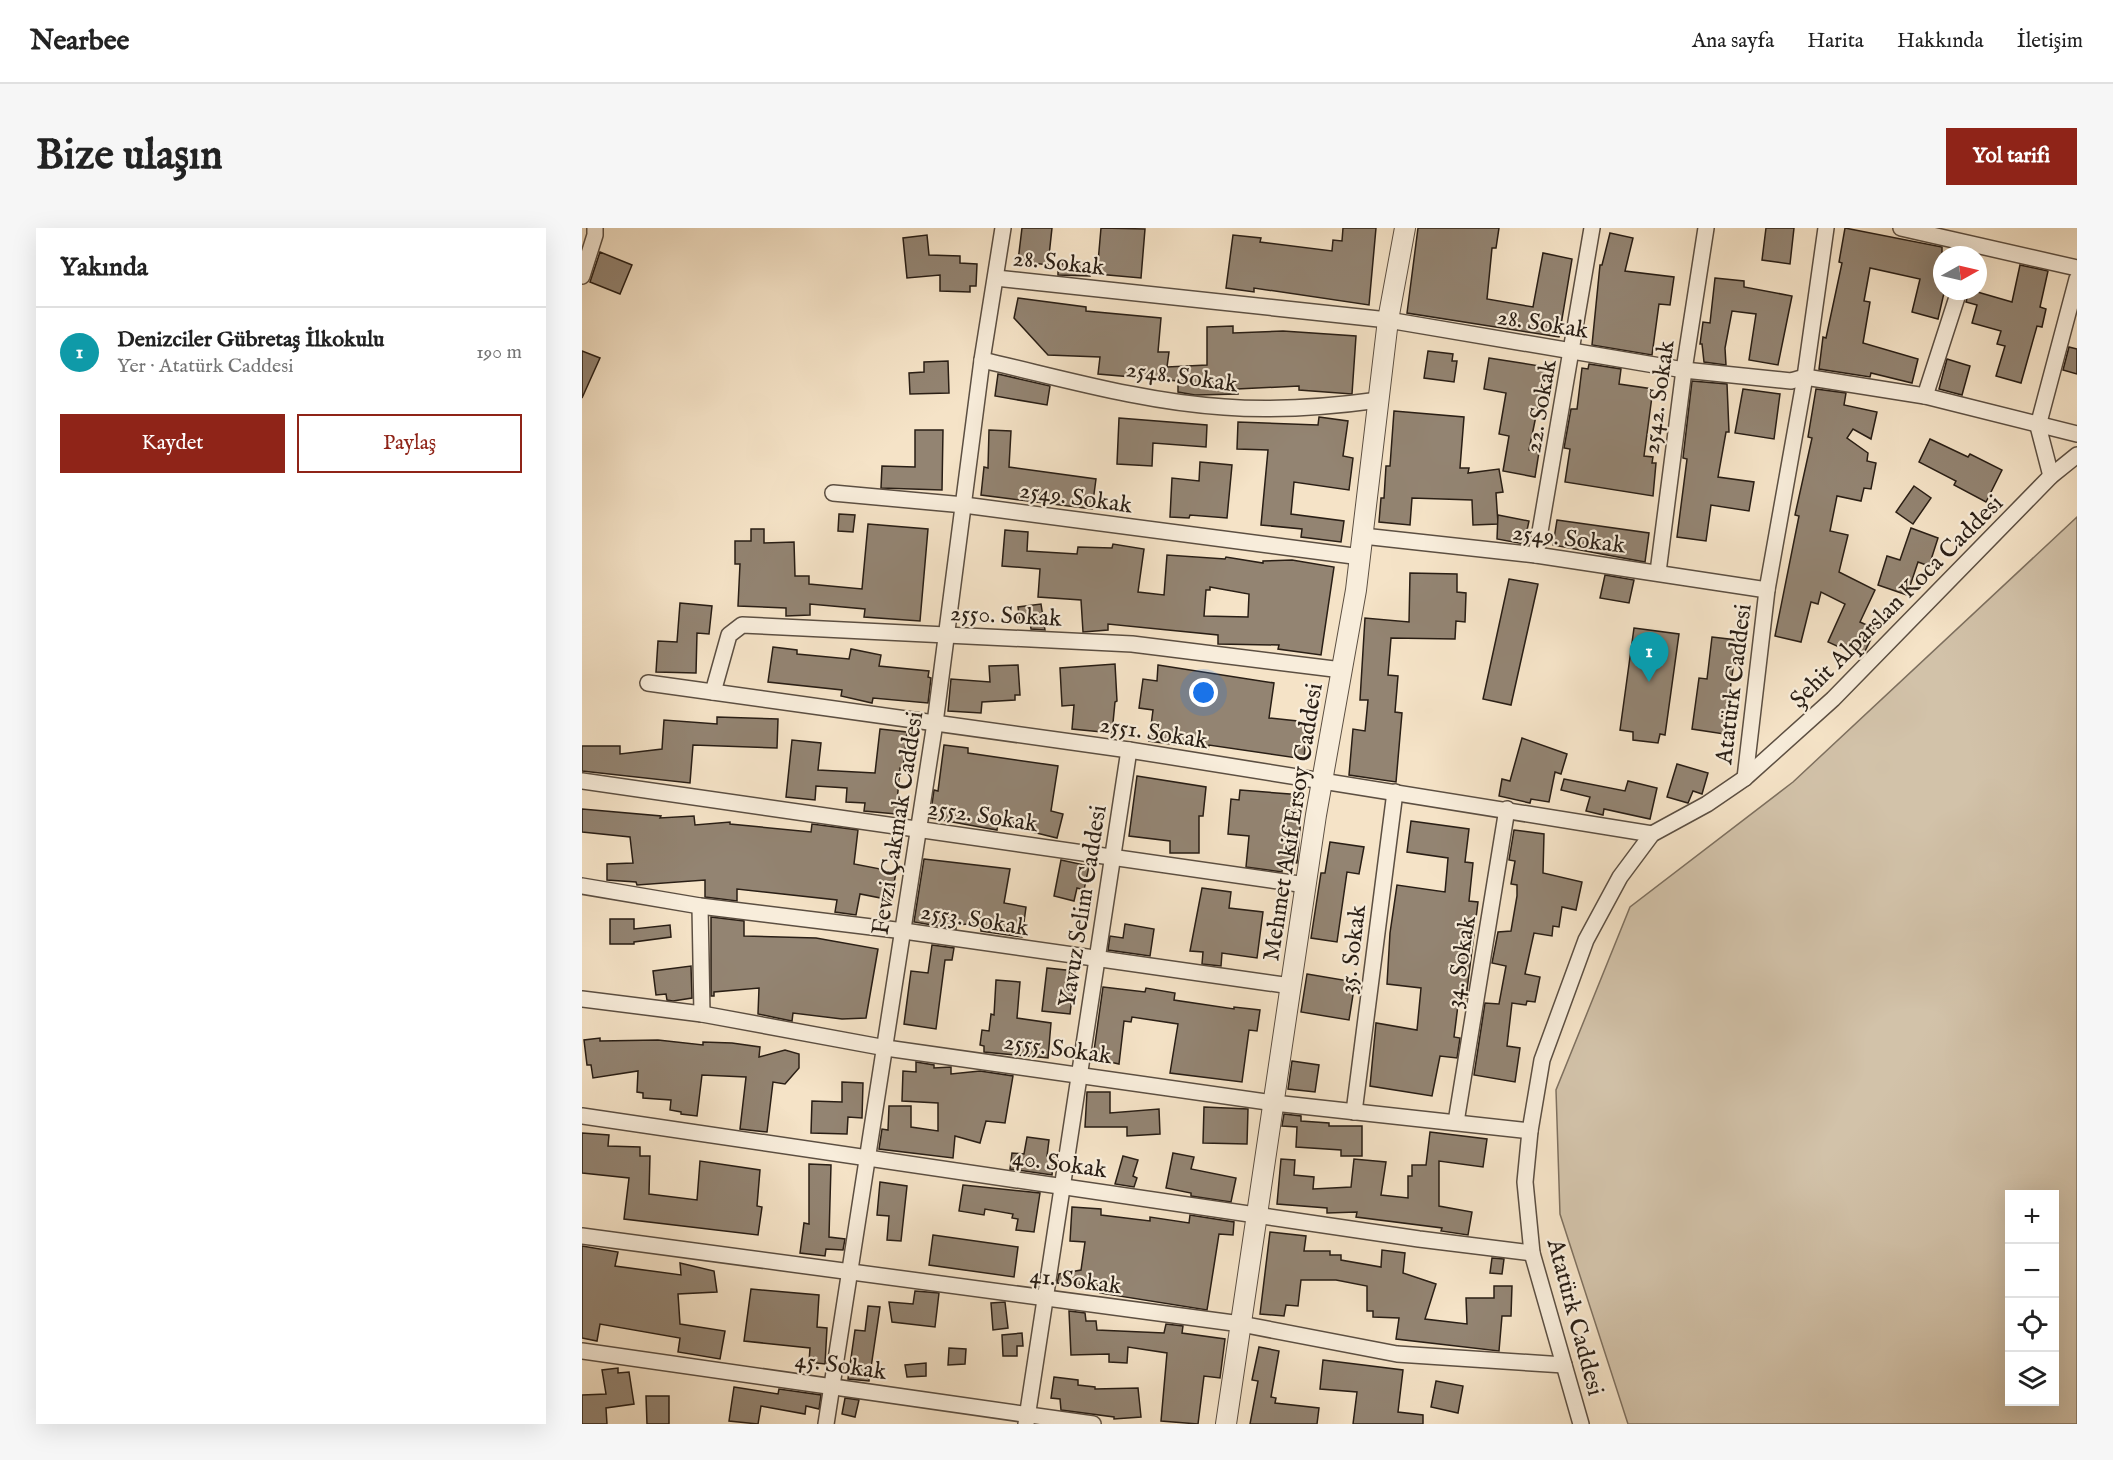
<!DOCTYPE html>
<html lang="tr">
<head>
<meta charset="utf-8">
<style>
	:root { --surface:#fff; --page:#f6f6f6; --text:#222; --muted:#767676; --line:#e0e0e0; --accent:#8f2418 }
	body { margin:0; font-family:"IM FELL English",serif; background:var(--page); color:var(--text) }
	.controls { position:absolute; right:18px; bottom:18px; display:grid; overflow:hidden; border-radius:0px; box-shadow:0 6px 24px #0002 }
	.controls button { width:54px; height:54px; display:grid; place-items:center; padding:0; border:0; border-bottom:2px solid var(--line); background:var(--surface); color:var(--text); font:30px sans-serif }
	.compass { position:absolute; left:1351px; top:18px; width:54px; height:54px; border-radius:50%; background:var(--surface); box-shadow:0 6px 24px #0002; rotate:82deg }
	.you { position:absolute; left:622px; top:465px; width:21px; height:21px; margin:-15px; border:4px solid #fff; border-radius:50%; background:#1a73e8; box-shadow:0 0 0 9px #1a73e833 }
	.badge { display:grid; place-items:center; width:39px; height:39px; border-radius:50%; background:var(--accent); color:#fff; font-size:20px; font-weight:700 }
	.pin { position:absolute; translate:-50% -50px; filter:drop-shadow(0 2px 3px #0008) }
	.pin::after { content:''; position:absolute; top:32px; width:21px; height:18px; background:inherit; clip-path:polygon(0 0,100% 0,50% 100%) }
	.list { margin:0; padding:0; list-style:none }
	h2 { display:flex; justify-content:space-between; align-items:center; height:78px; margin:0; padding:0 24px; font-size:26px }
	h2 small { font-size:20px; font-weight:400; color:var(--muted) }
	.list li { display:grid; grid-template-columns:39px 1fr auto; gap:18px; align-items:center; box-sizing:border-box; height:90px; padding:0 24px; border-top:2px solid var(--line) }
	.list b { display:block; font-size:22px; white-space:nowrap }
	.list p { margin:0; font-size:20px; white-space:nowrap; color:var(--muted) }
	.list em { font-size:20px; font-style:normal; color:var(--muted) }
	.actions { display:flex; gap:12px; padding:18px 24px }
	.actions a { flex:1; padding:14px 0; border:2px solid var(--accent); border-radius:0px; text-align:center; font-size:21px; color:var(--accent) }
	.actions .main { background:var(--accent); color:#fff }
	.icon { flex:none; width:33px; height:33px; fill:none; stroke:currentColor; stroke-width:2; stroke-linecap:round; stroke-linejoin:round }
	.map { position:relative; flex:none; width:1495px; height:1196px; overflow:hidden; border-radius:0px }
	header { display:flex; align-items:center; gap:36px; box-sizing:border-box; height:84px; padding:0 30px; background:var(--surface); border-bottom:2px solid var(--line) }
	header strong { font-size:28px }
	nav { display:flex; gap:33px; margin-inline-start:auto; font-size:21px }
	.intro { display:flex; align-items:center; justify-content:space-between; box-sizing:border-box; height:144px; padding:0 36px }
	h1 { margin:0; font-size:42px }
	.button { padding:15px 27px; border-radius:0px; background:var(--accent); color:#fff; font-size:21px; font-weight:700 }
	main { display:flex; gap:36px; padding:0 36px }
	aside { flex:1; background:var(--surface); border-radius:0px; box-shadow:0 6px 24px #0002 }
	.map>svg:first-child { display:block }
	.green { fill:#d2c2a9; stroke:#7e705f; stroke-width:1.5; fill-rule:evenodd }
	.building { fill:#938472; stroke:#291e15; stroke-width:1.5; fill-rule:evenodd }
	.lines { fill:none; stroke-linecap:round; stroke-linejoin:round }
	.minor-casing { stroke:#5c4f42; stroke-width:18 }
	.tertiary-casing { stroke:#5c4f42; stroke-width:22 }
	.minor { stroke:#f8eddb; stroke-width:15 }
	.tertiary { stroke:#f8eddb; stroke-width:20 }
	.labels { text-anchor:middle; stroke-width:4.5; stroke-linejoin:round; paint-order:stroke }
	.street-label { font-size:24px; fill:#291e15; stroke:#f8eddb }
</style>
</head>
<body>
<header>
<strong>Nearbee</strong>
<nav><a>Ana sayfa</a><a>Harita</a><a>Hakkında</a><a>İletişim</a></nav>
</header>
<div class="intro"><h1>Bize ulaşın</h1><a class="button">Yol tarifi</a></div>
<main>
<aside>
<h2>Yakında<small></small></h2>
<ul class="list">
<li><span class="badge" style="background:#0f9aa8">1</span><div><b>Denizciler Gübretaş İlkokulu</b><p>Yer · Atatürk Caddesi</p></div><em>190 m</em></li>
</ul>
<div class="actions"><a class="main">Kaydet</a><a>Paylaş</a></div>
</aside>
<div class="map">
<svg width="1495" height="1196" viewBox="0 0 1495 1196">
	<rect width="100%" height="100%" fill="#f5e3c7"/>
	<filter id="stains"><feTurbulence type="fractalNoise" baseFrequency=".00333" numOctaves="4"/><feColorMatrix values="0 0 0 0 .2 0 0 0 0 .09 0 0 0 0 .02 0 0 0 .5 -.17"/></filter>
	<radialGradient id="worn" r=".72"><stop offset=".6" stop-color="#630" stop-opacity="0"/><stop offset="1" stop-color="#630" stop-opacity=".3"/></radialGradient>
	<path class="green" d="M1495,289V1196H1046L978,986L974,862L1048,679L1211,554ZM1428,966H1472V1174H1428Z"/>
	<g class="building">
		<polygon points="440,0 470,0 466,37 436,33"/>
		<polygon points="519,0 563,1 559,50 515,46"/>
		<polygon points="761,0 794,0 787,77 672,60 672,64 644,60 651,7 679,10 678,14 750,23 751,12 760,13"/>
		<polygon points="836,0 917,0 914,20 910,20 905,71 951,79 961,25 990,31 977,109 825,85"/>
		<polygon points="1184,0 1212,0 1208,36 1180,32"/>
		<polygon points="1263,0 1360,19 1360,64 1362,65 1356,91 1330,84 1338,51 1288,40 1282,73 1288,74 1281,115 1336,131 1330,155 1289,145 1288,149 1237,141 1241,109 1244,110 1260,35 1257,34"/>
		<polygon points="1028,5 1051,10 1043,43 1092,49 1088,77 1077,76 1070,127 1010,117 1018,37 1020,37"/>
		<polygon points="345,7 347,27 378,28 378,35 395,36 394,58 388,58 388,64 358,63 358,47 325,50 321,10"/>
		<polygon points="18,24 50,37 38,66 8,54"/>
		<polygon points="507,35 508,48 476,47 476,36"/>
		<polygon points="1438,37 1466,43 1458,79 1464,81 1460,99 1455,98 1439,155 1414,148 1423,118 1415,116 1419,103 1390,95 1395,77 1384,74 1387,63 1392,63 1430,74"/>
		<polygon points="1133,50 1162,53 1162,59 1210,68 1196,137 1167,132 1174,86 1150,83 1143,120 1144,137 1122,134 1120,116 1118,116 1121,94 1128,95"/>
		<polygon points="436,70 504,79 504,83 579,90 576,124 587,124 585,139 625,137 625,99 651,98 651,105 701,103 774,108 770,166 717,162 717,158 655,161 656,166 613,167 596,164 596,153 516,146 518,129 466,127 432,90"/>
		<polygon points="1487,119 1495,121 1495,146 1481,142"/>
		<polygon points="0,123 18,130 0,170"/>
		<polygon points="846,123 871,126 870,133 875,133 872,154 842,150"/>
		<polygon points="907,130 964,139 947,222 957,224 953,249 921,243 927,208 917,206 924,165 902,161"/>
		<polygon points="1365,131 1388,138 1380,167 1357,161"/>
		<polygon points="366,133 367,165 328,166 327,145 342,144 342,134"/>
		<polygon points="1007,136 1039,141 1037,156 1071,161 1062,228 1071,229 1070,235 1074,235 1071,268 983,254 988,221 982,220 989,181 995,181 1000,140 1006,141"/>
		<polygon points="416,146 468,158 465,177 413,168"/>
		<polygon points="1110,153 1145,156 1147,204 1144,204 1136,249 1172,254 1167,283 1129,277 1124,313 1095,309 1105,231 1101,230"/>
		<polygon points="1161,161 1198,166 1192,211 1153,205"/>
		<polygon points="1234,161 1264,165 1262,177 1295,184 1289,211 1271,201 1265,210 1286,225 1285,233 1294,235 1289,261 1282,260 1279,273 1255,268 1248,303 1266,307 1257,344 1293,362 1278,394 1294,401 1282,425 1271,421 1270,425 1246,414 1263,376 1239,364 1236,376 1229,374 1219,414 1193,408 1217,288 1213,287 1230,210 1226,209"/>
		<polygon points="812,183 882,189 878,240 887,240 886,245 917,241 921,264 914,265 916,296 891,297 890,272 830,270 828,297 797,294 799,270 802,270 804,238 808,238"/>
		<polygon points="737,189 766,193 761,228 771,230 767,262 712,254 709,286 762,293 759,314 719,309 720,301 679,297 686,222 655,221 656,194 736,197"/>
		<polygon points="537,190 625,197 624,219 571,215 570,238 535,236"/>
		<polygon points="333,202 361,202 360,262 299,260 300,238 333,239"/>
		<polygon points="407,202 429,203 427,239 514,251 510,281 399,267 402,239 406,240"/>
		<polygon points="1348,211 1386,229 1388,226 1420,242 1404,274 1372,257 1374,253 1337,234"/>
		<polygon points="618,234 650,237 645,290 608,287 607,290 588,289 590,250 617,253"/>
		<polygon points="1332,258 1349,270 1331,296 1314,284"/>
		<polygon points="257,286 273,287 271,304 256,303"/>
		<polygon points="916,287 947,293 942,316 915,311"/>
		<polygon points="975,292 1067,305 1063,334 971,317"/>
		<polygon points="286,296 346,301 338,393 282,389 283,381 228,376 228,387 204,388 204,380 156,378 158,336 153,336 153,313 169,313 169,301 182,301 182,315 212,314 213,348 227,348 227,356 280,361"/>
		<polygon points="1329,300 1356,310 1347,338 1336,334 1325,367 1296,357 1305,328 1318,332"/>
		<path d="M423,302L446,304L445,323L495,326L496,319L530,320L531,316L562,321L556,364L582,367L585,327L643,331L644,329L681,335V333L710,332L752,339L739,427L696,421L697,417L636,416V407L526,396V402L501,404L499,372L456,369L458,341L420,338ZM628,359L667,366L666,389L622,388L624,362H628Z"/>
		<polygon points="828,345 875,346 875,364 884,365 883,394 874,393 873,411 809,410 806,447 816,448 813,484 820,485 814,554 767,547 771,501 783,503 786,472 778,472 783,390 827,394"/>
		<polygon points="1023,347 1052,352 1047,375 1018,370"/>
		<polygon points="927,351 956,356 929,477 901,471"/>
		<polygon points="98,375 130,378 127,406 115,405 114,445 74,444 76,413 95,414"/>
		<polygon points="459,376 463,402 449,401 448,393 438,395 436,379"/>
		<polygon points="1052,400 1097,406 1083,507 1078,506 1076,515 1051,512 1051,504 1038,502"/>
		<polygon points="1130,409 1155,412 1142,506 1110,501 1117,450 1125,451"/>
		<polygon points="191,419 215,422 215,426 267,431 269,421 299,427 297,438 347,443 346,449 349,450 346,475 291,470 290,475 259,468 260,462 186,454"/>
		<polygon points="533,436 535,473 533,474 530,505 490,501 492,477 480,478 478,440"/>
		<polygon points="436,437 438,467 433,467 433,472 400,474 399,485 366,483 369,451 408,454 407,438"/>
		<polygon points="576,437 692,455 687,490 725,494 722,531 627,517 626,521 567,513 571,482 557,480 561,451 575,453"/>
		<polygon points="135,489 196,491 195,520 111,517 108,555 0,543 0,518 38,518 38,526 80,521 82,492 135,496"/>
		<polygon points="298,501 325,504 321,540 318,540 314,586 282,583 283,575 264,574 265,560 234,558 233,572 204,569 210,512 239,515 236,542 293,545"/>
		<polygon points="940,510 985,526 979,546 973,544 967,574 949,571 948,575 917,568 920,551 928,553"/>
		<polygon points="362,517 386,520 386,525 476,538 469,583 481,586 475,610 442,602 443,596 416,594 415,602 348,590 352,562 356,563"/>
		<polygon points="1095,536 1126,545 1120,566 1111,563 1106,575 1085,569"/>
		<polygon points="555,548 624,559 621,588 617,588 617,625 588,625 588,613 547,608"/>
		<polygon points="982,551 1043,563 1046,553 1075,560 1068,591 1022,581 1021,587 1004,583 1008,569 979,562"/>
		<polygon points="658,562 721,567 715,635 701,634 700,644 664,639 667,608 646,606 649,571 657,572"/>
		<polygon points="0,581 79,588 78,590 112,588 113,597 148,594 148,596 229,604 230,596 276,602 272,636 314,644 309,672 278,666 274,687 253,684 255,672 155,661 155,673 123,669 123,652 55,657 54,654 25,652 25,636 51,635 48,609 0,604"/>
		<polygon points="829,593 887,601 883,634 891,635 887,673 896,674 884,770 877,769 872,809 878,810 875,830 858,828 850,868 788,858 794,795 835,802 839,760 805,756 808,705 815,657 863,664 866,630 825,624"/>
		<polygon points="932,602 962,606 961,645 1000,654 994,682 980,679 977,699 971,698 970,708 952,705 943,746 958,749 953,774 945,773 944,777 930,775 925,818 938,820 933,854 892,847 903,775 917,776 924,738 910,735 916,704 929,703 935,668 935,657 929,656 933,633 927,632"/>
		<polygon points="748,614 782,619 777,646 765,644 755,714 729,710 739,645 743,645"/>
		<polygon points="342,631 428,641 422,675 444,679 440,709 399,703 398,695 374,697 374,701 332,694"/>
		<polygon points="479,632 507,638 502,662 495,660 492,673 472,668"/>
		<polygon points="620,660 649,664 647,680 681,684 675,730 640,725 639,738 620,736 621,724 608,723"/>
		<polygon points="129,689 162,693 162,708 234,710 296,721 284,790 260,791 211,785 210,793 176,786 177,760 132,764 132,768 129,768"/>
		<polygon points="28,691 52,691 52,701 88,697 89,709 52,714 52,716 28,716"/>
		<polygon points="543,696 572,701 568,728 526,722 528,708 541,710"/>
		<polygon points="350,717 372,720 370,732 363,732 354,801 322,796 329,743 346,745"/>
		<polygon points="109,738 110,770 91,773 85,772 84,766 74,767 71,743"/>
		<polygon points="465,740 493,743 488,786 460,783"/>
		<polygon points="725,746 773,754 767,792 719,784"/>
		<polygon points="414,752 438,754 435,790 469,795 466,830 402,824 402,818 398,817 400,802 407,803 409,786 412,787"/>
		<polygon points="521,759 563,764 564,760 593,765 592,772 652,781 652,779 678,782 675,803 667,802 660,854 588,845 596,796 550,789 549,794 542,793 537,836 511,830"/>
		<polygon points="18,810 18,813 76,812 121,817 121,814 150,815 178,819 177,829 203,822 217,826 217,840 203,856 191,854 185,904 158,901 164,849 120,847 115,888 99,886 99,884 88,882 89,872 61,870 61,865 55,864 56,843 11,850 9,837 5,837 2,812"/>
		<polygon points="710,833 737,837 733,864 706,861"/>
		<polygon points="334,834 352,837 352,840 369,839 369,846 398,843 431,848 423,895 404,893 398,915 373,908 371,930 297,921 300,901 306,902 307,878 329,878 329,899 356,903 356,875 320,873 321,843 334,844"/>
		<polygon points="260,854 281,855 280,890 266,889 265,906 229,905 230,873 260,874"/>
		<polygon points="505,864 528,864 528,885 577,881 578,906 545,908 545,899 503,899"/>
		<polygon points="622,879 666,881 665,916 621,915"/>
		<polygon points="702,886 719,888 719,893 747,895 747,898 780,898 780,928 759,928 759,922 714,919 715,899 700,898"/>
		<polygon points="848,904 905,911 901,939 857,933 857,978 890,984 886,1007 859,1003 860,1000 774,989 775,984 745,985 745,980 695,976 699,931 713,932 712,947 732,949 731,961 769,959 772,931 804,934 799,967 826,970 826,948 830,948 830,937 844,937"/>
		<polygon points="0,905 27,907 26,918 58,919 58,928 68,928 67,966 115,972 118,933 178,942 175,978 180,979 176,1007 42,991 47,950 0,945"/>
		<polygon points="445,909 467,912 465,928 472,929 470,947 428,941 430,925 442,926"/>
		<polygon points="591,925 612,929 609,941 654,950 649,974 609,968 609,965 584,960"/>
		<polygon points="541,928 556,932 551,948 555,950 552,959 533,956"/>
		<polygon points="227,936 249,937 247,1009 263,1011 261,1022 244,1021 243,1028 218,1025 222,995 227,996"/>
		<polygon points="298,954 325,958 319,1013 305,1012 307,988 295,987"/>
		<polygon points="381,957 458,965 452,1004 434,1002 436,991 430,990 431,986 403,981 402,987 377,983"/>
		<polygon points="490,979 519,981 519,987 568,993 568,989 607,995 608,987 652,994 651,1007 637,1006 625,1082 518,1065 519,1058 475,1055 477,1046 499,1042 503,1014 488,1013"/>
		<polygon points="688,1004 724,1008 722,1023 748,1023 748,1027 759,1027 759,1032 799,1039 800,1022 823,1025 821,1045 854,1056 843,1091 885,1096 884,1070 912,1070 912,1058 930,1058 929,1088 920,1088 917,1123 814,1111 817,1090 791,1089 791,1083 785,1083 785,1058 754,1052 719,1052 716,1078 704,1077 702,1088 678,1086"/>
		<polygon points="351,1007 436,1019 432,1049 347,1037"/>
		<polygon points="0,1018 36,1024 33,1038 99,1047 98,1035 132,1043 135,1064 96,1066 98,1096 143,1103 138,1131 96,1124 98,1110 18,1096 15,1113 0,1110"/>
		<polygon points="910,1030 922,1031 920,1046 908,1045"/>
		<polygon points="169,1061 237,1067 235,1099 245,1100 243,1136 227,1134 228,1120 162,1113"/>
		<polygon points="333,1063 357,1065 353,1099 310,1094 307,1074 331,1076"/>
		<polygon points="423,1074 426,1100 411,1102 409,1075"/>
		<polygon points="286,1078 298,1079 287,1153 266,1151 273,1102 283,1103"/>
		<polygon points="487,1083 503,1085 504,1093 514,1093 515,1102 582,1105 584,1096 601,1098 600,1105 643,1111 638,1150 622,1148 616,1196 579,1193 585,1125 546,1119 545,1135 527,1134 527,1126 489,1127"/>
		<polygon points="440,1105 441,1118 435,1118 435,1128 421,1128 420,1107"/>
		<polygon points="677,1119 697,1123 689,1169 694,1170 693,1175 737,1180 735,1196 668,1196 676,1153 670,1152"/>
		<polygon points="367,1120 384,1121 383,1136 366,1137"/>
		<polygon points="741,1132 821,1142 816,1184 841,1187 841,1196 771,1196 775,1164 738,1161"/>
		<polygon points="344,1135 344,1148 325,1149 323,1137"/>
		<polygon points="36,1140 36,1145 47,1144 52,1176 24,1180 25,1196 0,1196 0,1167 24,1166 20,1142"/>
		<polygon points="472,1149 496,1152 496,1157 513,1159 513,1161 556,1160 559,1189 532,1191 532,1189 479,1182 478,1171 469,1170"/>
		<polygon points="854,1153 881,1158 876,1185 849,1179"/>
		<polygon points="152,1159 196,1166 197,1161 239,1167 237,1181 224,1178 223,1186 179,1178 176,1196 147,1193"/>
		<polygon points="64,1168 87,1168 87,1196 65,1196"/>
		<polygon points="263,1170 277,1172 273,1189 260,1186"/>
	</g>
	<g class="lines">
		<g class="minor-casing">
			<g id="minor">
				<polyline points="1319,0 1495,40"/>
				<polyline points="0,48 13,7 13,0"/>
				<polyline points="414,50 806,92 1102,142 1209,153 1223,149 1343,168 1495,206"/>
				<path d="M400,132C479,150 561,174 642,179C694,183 746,179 797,172"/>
				<polyline points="1343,168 1377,63"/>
				<polyline points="1469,248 1456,198 1495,51"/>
				<polyline points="251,265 382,277 779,329"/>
				<polyline points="781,308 954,327 1185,362"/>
				<polyline points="954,327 1010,0"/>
				<polyline points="1076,344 1102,142 1124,0"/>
				<polyline points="66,455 547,522 1070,606"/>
				<polyline points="131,464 147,407 160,397 550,416 760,442"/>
				<polyline points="1163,550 1185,362 1223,149 1244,0"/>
				<polyline points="0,553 724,657"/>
				<polyline points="0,658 118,678 322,703 709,758"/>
				<polyline points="118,678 120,786"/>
				<polyline points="0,771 120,786 304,820 692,875 948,903"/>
				<polyline points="772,884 813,564"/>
				<polyline points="0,888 837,1011 950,1025"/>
				<polyline points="874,894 925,581"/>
				<polyline points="0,1008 659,1096 815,1126 982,1137"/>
				<polyline points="0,1123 511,1196"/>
				<polyline points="244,1196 353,495 400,132 421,0"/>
				<polyline points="444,1196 547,522"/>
				<polyline points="999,1196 950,1025 943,954 948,903 960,832 1004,712 1038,649 1070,606 1125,576 1163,550 1251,471 1469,248 1495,227"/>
			</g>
		</g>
		<g class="tertiary-casing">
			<polyline id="tertiary" points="644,1196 734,587 774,362 806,92 823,0"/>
		</g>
		<use href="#minor" class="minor"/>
		<use href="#tertiary" class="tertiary"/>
	</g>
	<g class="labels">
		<g class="street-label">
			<text transform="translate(477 34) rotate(6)" y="8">28. Sokak</text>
			<text transform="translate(961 95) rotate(9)" y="8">28. Sokak</text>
			<text transform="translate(600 148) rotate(8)" y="8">2548. Sokak</text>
			<text transform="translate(1076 169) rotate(-82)" y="8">2542. Sokak</text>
			<text transform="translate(958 178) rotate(-80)" y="8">22. Sokak</text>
			<text transform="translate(494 269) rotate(8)" y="8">2549. Sokak</text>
			<text transform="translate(987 310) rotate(7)" y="8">2549. Sokak</text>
			<text transform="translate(1314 373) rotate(-45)" y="8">Şehit Alparslan Koca Caddesi</text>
			<text transform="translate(424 387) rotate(3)" y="8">2550. Sokak</text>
			<text transform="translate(1151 456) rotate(-83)" y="8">Atatürk Caddesi</text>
			<text transform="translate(572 504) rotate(9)" y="8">2551. Sokak</text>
			<text transform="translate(401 587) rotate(9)" y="8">2552. Sokak</text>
			<text transform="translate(710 594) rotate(-81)" y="8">Mehmet Akif Ersoy Caddesi</text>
			<text transform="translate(315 595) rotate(-81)" y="8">Fevzi Çakmak Caddesi</text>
			<text transform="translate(500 678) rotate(-81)" y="8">Yavuz Selim Caddesi</text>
			<text transform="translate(393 691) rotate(9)" y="8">2553. Sokak</text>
			<text transform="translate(770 721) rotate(-83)" y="8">35. Sokak</text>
			<text transform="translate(878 734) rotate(-81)" y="8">34. Sokak</text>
			<text transform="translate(476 820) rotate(8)" y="8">2555. Sokak</text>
			<text transform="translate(478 935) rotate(8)" y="8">40. Sokak</text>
			<text transform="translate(494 1052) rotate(7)" y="8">41. Sokak</text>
			<text transform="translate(994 1089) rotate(75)" y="8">Atatürk Caddesi</text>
			<text transform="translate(259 1137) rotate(8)" y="8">45. Sokak</text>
		</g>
	</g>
	<rect width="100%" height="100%" filter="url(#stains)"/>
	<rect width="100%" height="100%" fill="url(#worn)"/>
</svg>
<div class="controls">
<button>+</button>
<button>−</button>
<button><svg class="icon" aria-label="locate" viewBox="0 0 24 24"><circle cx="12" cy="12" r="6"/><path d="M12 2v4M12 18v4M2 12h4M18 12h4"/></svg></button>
<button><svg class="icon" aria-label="layers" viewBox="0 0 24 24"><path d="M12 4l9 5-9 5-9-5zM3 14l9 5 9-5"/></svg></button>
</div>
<svg class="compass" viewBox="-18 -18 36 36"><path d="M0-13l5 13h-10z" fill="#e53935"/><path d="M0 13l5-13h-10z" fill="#767676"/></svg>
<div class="you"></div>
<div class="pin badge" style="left:1067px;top:454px;background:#0f9aa8">1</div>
</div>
</main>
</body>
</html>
